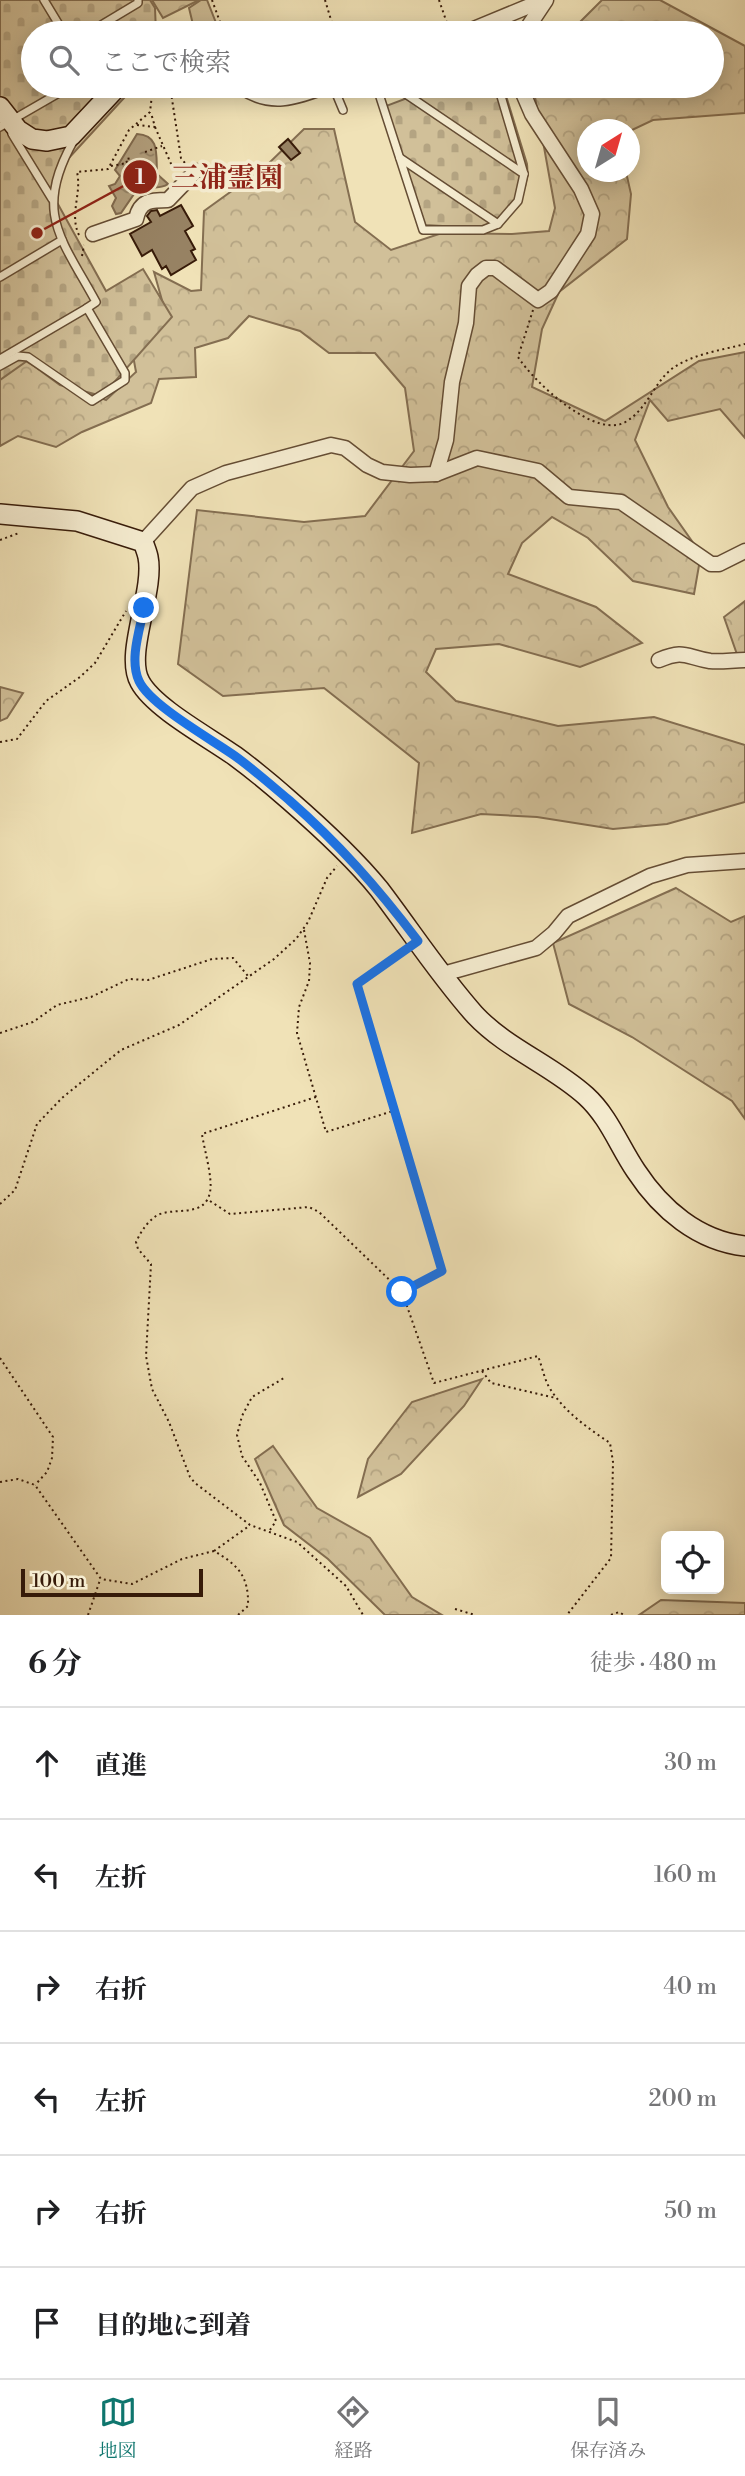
<!DOCTYPE html>
<html lang="ja">
<head>
<meta charset="utf-8">
<style>
	:root { --surface:#fff; --page:#f6f6f6; --text:#202124; --muted:#757577; --line:#e0e0e0; --accent:#0f766e }
	body { margin:0; font-family:"Libre Bodoni","Noto Serif JP",serif; background:var(--page); color:var(--text) }
	.controls { position:absolute; right:21px; bottom:21px; display:grid; overflow:hidden; border-radius:10px; box-shadow:0 4px 18px #0003 }
	.controls button { width:63px; height:63px; display:grid; place-items:center; padding:0; border:0; border-bottom:2px solid var(--line); background:var(--surface); color:var(--text); font:35px sans-serif }
	.compass { position:absolute; left:577px; top:119px; width:63px; height:63px; border-radius:50%; background:var(--surface); box-shadow:0 4px 18px #0003; rotate:37deg }
	.scale { position:absolute; left:21px; bottom:18px; width:182px; box-sizing:border-box; padding-left:7px; border:4px solid #371b09; border-top:0; font-size:19px; line-height:24px; white-space:nowrap; color:#371b09; -webkit-text-stroke:5px #f5ecd0; paint-order:stroke }
	.stop { position:absolute; width:21px; height:21px; margin:-16px; border:5px solid #1a73e8; border-radius:50%; background:#fff }
	.stop.end { background:#1a73e8; border-color:#fff; box-shadow:0 2px 7px #0008 }
	.list { margin:0; padding:0; list-style:none }
	h2 { display:flex; justify-content:space-between; align-items:center; height:91px; margin:0; padding:0 28px; font-size:30px }
	h2 small { font-size:23px; font-weight:400; color:var(--muted) }
	.list li { display:grid; grid-template-columns:46px 1fr auto; gap:21px; align-items:center; box-sizing:border-box; height:112px; padding:0 28px; border-top:2px solid var(--line) }
	.list b { display:block; font-size:26px; white-space:nowrap }
	.list em { font-size:23px; font-style:normal; color:var(--muted) }
	.icon { flex:none; width:38px; height:38px; fill:none; stroke:currentColor; stroke-width:2; stroke-linecap:round; stroke-linejoin:round }
	.map { position:relative; flex:none; width:745px; height:1615px; overflow:hidden }
	.search { position:absolute; background:var(--surface); box-shadow:0 4px 18px #0003; left:21px; right:21px; top:21px; height:77px; display:flex; align-items:center; gap:18px; box-sizing:border-box; padding:0 24px; border-radius:38px; color:var(--muted); font-size:26px }
	.sheet { height:763px; background:var(--surface) }
	nav { display:flex; justify-content:space-around; align-items:center; box-sizing:border-box; height:98px; border-top:2px solid var(--line); background:var(--surface); font-size:19px; color:var(--muted) }
	nav a { display:grid; justify-items:center; gap:4px }
	nav .on { color:var(--accent) }
	.map>svg:first-child { display:block }
	.grass { fill:#d1c099; stroke:#846e51; stroke-width:2 }
	.forest { fill:url(#forest-crowns); stroke:#846e51; stroke-width:2 }
	.cemetery { fill:url(#cemetery-stones); stroke:#846e51; stroke-width:2 }
	.water { fill:url(#water-ripples); stroke:#806a4e; stroke-width:2 }
	.building { fill:#978263; stroke:#371b09; stroke-width:2 }
	.lines { fill:none; stroke-linecap:round; stroke-linejoin:round }
	.lane-casing { stroke:#654d34; stroke-width:10 }
	.street-casing { stroke:#654d34; stroke-width:17 }
	.secondary-casing { stroke:#371b09; stroke-width:22 }
	.path { stroke:#371b09; stroke-width:2; stroke-dasharray:2 3.5; stroke-linecap:butt }
	.lane { stroke:#f5ecd0; stroke-width:7 }
	.street { stroke:#f5ecd0; stroke-width:14 }
	.secondary { stroke:#f5ecd0; stroke-width:19 }
	.route { stroke:#1a73e8; stroke-width:9 }
	.leader { fill:none; stroke:#8f2418; stroke-width:2.5 }
	.callout-dot { fill:#8f2418; stroke:#f5ecd0; stroke-width:2.5 }
	.mark-label { font-size:21px; text-anchor:middle; font-weight:bold; fill:#fff }
	.callout-label { font-size:28px; text-anchor:middle; font-weight:bold; fill:#8f2418; stroke:#f5ecd0; stroke-width:7; stroke-linejoin:round; paint-order:stroke }
</style>
</head>
<body>
<div class="map">
<svg width="745" height="1615" viewBox="0 0 745 1615">
	<defs>
		<pattern id="forest-crowns" width="20" height="18" patternUnits="userSpaceOnUse" patternTransform="scale(1.75)"><rect width="20" height="18" fill="#d1c099"/><path d="M2 6a3 3 0 1 1 6 0M12 15a3 3 0 1 1 6 0" fill="none" stroke="#b4a482"/></pattern>
		<pattern id="cemetery-stones" width="16" height="16" patternUnits="userSpaceOnUse" patternTransform="scale(1.75)"><rect width="16" height="16" fill="#d1c099"/><path d="M2 7V4a2 2 0 0 1 4 0v3zM10 15v-3a2 2 0 0 1 4 0v3z" fill="#b4a482"/></pattern>
		<pattern id="water-ripples" width="26" height="14" patternUnits="userSpaceOnUse" patternTransform="scale(1.75)"><rect width="26" height="14" fill="#b19e7c"/><path d="M2 4q2-2 4 0t4 0M15 11q2-2 4 0t4 0" fill="none" stroke="#918064"/></pattern>
	</defs>
	<rect width="100%" height="100%" fill="#f0e2b7"/>
	<filter id="stains"><feTurbulence type="fractalNoise" baseFrequency=".00286" numOctaves="4"/><feColorMatrix values="0 0 0 0 .2 0 0 0 0 .09 0 0 0 0 .02 0 0 0 .5 -.17"/></filter>
	<radialGradient id="worn" r=".72"><stop offset=".6" stop-color="#630" stop-opacity="0"/><stop offset="1" stop-color="#630" stop-opacity=".3"/></radialGradient>
	<polygon class="grass" points="201,0 207,0 220,33 195,33 189,8"/>
	<g class="forest">
		<polygon points="152,0 199,0 163,18"/>
		<polygon points="602,0 660,0 745,46 745,113 653,120 630,131 588,130 588,172 626,172 631,194 627,239 559,292 542,329 532,387 605,421 699,361 745,352 745,438 720,409 668,421 650,400 635,440 668,507 701,554 694,594 633,581 588,538 552,517 522,543 508,574 596,607 642,643 580,667 499,644 436,649 426,672 456,701 558,726 654,717 745,745 745,802 667,824 613,829 537,817 481,814 412,833 419,763 324,688 223,696 178,664 197,510 304,522 365,516 414,451 405,388 375,353 329,353 300,331 249,316 228,338 195,348 196,377 159,379 151,403 82,432 56,447 18,436 0,446 0,377 24,360 52,377 106,400 136,372 130,339 165,311 154,272 191,291 201,290 204,211 265,167 304,129 334,129 355,222 391,250 442,233 512,234 549,231 555,208 533,86 712,86 712,33 553,33 575,27"/>
		<polygon points="745,601 745,664 740,663 724,617"/>
		<polygon points="0,687 23,693 7,718 0,721"/>
		<polygon points="676,888 731,922 745,916 745,1119 732,1101 632,1037 569,1004 553,943"/>
		<polygon points="482,1379 464,1406 401,1474 358,1497 368,1459 412,1402"/>
		<polygon points="273,1446 317,1508 370,1538 412,1597 442,1615 385,1615 328,1559 284,1525 255,1459"/>
		<polygon points="661,1600 745,1603 745,1615 639,1615"/>
	</g>
	<g class="cemetery">
		<polygon points="0,0 150,0 155,8 156,33 33,33 33,86 135,86 67,160 54,197 106,291 143,269 172,317 102,396 60,385 27,361 0,380"/>
		<path d="M439,86H503L527,164C530,192 513,210 495,229L425,225L386,106Z"/>
	</g>
	<path class="water" d="M137,134C160,135 156,155 157,174L168,184C160,190 150,186 140,189L136,187L134,189L136,191L121,213L116,214L112,206L116,198L109,186L115,184L120,176L115,170Z"/>
	<g class="building">
		<polygon points="288,139 300,153 291,160 279,147"/>
		<polygon points="181,205 193,226 185,231 195,249 191,251 196,260 171,275 166,266 162,269 152,250 142,256 130,234 151,222 147,216 151,211 157,210 160,216"/>
	</g>
	<g class="lines">
		<g class="lane-casing">
			<g id="lane">
				<polyline points="44,0 64,33"/>
				<polyline points="88,33 138,3 138,0"/>
				<polyline points="333,86 343,110"/>
				<polyline points="400,90 524,174"/>
				<polyline points="380,97 423,230 483,230 498,224 518,201 524,174 498,86"/>
				<polyline points="0,127 71,86"/>
				<polyline points="12,134 52,199"/>
				<polyline points="400,158 498,224"/>
				<polyline points="0,277 62,240"/>
				<polyline points="0,359 87,308"/>
				<path d="M0,366L18,356L28,357L92,401L125,380V373L87,308L96,302C61,238 33,212 74,140"/>
			</g>
		</g>
		<g class="street-casing">
			<g id="street">
				<polyline points="464,33 544,0"/>
				<polyline points="524,33 546,0"/>
				<path d="M242,87C272,107 296,97 326,86"/>
				<path d="M93,234L136,219C140,200 151,200 168,200L196,171"/>
				<polyline points="436,474 446,440 452,382 466,323 469,286 477,275 486,268 495,268 538,300 551,291 588,234 592,214 581,189 532,114 520,86"/>
				<polyline points="143,542 192,488 226,473 331,445 345,448 367,465 382,472 410,475 436,474 477,458 538,471 569,497 621,502 711,564 719,564 745,551"/>
				<path d="M659,660C685,649 685,657 710,661C722,662 733,660 745,660"/>
				<polyline points="443,974 536,948 554,933 568,916 650,876 687,865 745,861"/>
			</g>
		</g>
		<g class="secondary-casing">
			<g id="secondary">
				<polyline points="240,86 242,87"/>
				<polyline points="0,107 18,130 32,139 47,141 71,136 118,86"/>
				<path d="M0,514L77,521L143,542C145,547 147,552 148,557C155,591 124,654 140,682C154,708 210,738 235,756C254,770 272,785 289,800C320,827 353,857 379,889C411,931 440,976 475,1015C507,1049 552,1065 586,1096C609,1117 619,1146 636,1171C661,1209 698,1241 745,1246"/>
			</g>
		</g>
		<g class="path">
			<polyline points="212,0 224,33"/>
			<polyline points="325,0 335,33"/>
			<polyline points="439,0 450,32"/>
			<polyline points="170,86 181,158 185,163"/>
			<polyline points="137,125 155,127 151,113"/>
			<polyline points="155,127 172,166 181,167"/>
			<polyline points="145,152 162,146"/>
			<polyline points="111,166 127,163 126,159 132,158"/>
			<path d="M79,235C69,214 82,194 77,172L108,169L129,130L150,112L153,86"/>
			<polyline points="82,256 84,245"/>
			<path d="M533,310L518,357C533,381 597,442 627,421C648,408 654,382 673,368C693,354 722,350 745,344"/>
			<polyline points="0,540 19,533"/>
			<polyline points="0,742 17,739 46,701 80,677 95,663 126,611"/>
			<polyline points="304,930 310,963 309,981 299,1007 297,1033 326,1132 393,1111"/>
			<path d="M406,950L357,984L442,1271L402,1292L434,1383L538,1356C542,1366 544,1378 549,1387C564,1412 588,1428 610,1443L613,1462L611,1558L567,1615"/>
			<polyline points="0,1033 33,1022 57,1005 91,997 129,979 148,980 212,959 233,958 248,976"/>
			<path d="M316,1097L202,1134C204,1149 213,1178 210,1192C205,1219 172,1206 156,1216C146,1223 141,1232 136,1242L138,1249L151,1264L146,1356L152,1389L169,1422L190,1477L195,1483L250,1525L297,1542L346,1586L363,1615"/>
			<polyline points="210,1201 230,1214 309,1207 319,1212 401,1291"/>
			<polyline points="0,1204 15,1190 37,1124 62,1098 121,1050 179,1025 274,959 296,939 308,922 327,878 337,866"/>
			<polyline points="0,1358 53,1437 52,1458 47,1472 35,1485"/>
			<polyline points="482,1371 491,1383 556,1398"/>
			<path d="M0,1482L18,1479L35,1485L101,1579L132,1584L182,1559L214,1551C238,1565 249,1576 248,1606L238,1615"/>
			<polyline points="270,1530 276,1521 260,1483 242,1456 237,1435 242,1416 252,1397 284,1378"/>
			<polyline points="214,1551 249,1526"/>
			<polyline points="455,1609 475,1615"/>
			<polyline points="88,1615 100,1580"/>
			<polyline points="611,1615 619,1612 624,1615"/>
		</g>
		<use href="#lane" class="lane"/>
		<use href="#street" class="street"/>
		<use href="#secondary" class="secondary"/>
	</g>
	<g class="lines">
		<path class="route" d="M144,608C140,629 129,660 139,681C150,705 211,739 235,756C253,769 271,785 289,800C339,844 377,887 418,941L357,984L442,1271L402,1292"/>
	</g>
	<path class="leader" d="M37 233L140 177"/>
	<g class="callout-dot">
		<circle cx="37" cy="233" r="7"/>
		<circle cx="140" cy="177" r="18"/>
	</g>
	<g class="mark-label">
		<text x="140" y="184">1</text>
	</g>
	<g class="callout-label">
		<text x="227" y="187">三浦霊園</text>
	</g>
	<rect width="100%" height="100%" filter="url(#stains)"/>
	<rect width="100%" height="100%" fill="url(#worn)"/>
</svg>
<div class="controls">
<button><svg class="icon" aria-label="locate" viewBox="0 0 24 24"><circle cx="12" cy="12" r="6"/><path d="M12 2v4M12 18v4M2 12h4M18 12h4"/></svg></button>
</div>
<svg class="compass" viewBox="-18 -18 36 36"><path d="M0-13l5 13h-10z" fill="#e53935"/><path d="M0 13l5-13h-10z" fill="#757577"/></svg>
<div class="scale">100 m</div>
<div class="stop" style="left:402px;top:1292px"></div>
<div class="stop end" style="left:144px;top:608px"></div>
<div class="search"><svg class="icon" aria-label="search" viewBox="0 0 24 24"><circle cx="10" cy="10" r="6"/><path d="M15 15l6 6"/></svg>ここで検索</div>
</div>
<section class="sheet">
<h2>6 分<small>徒歩 · 480 m</small></h2>
<ul class="list">
<li><svg class="icon" aria-label="ahead" viewBox="0 0 24 24"><path d="M12 20V5M6 11l6-6 6 6"/></svg><div><b>直進</b></div><em>30 m</em></li>
<li><svg class="icon" aria-label="left" viewBox="0 0 24 24"><path d="M17 20v-9H6M10 6l-5 5 5 5"/></svg><div><b>左折</b></div><em>160 m</em></li>
<li><svg class="icon" aria-label="right" viewBox="0 0 24 24"><path d="M7 20v-9h11M14 6l5 5-5 5"/></svg><div><b>右折</b></div><em>40 m</em></li>
<li><svg class="icon" aria-label="left" viewBox="0 0 24 24"><path d="M17 20v-9H6M10 6l-5 5 5 5"/></svg><div><b>左折</b></div><em>200 m</em></li>
<li><svg class="icon" aria-label="right" viewBox="0 0 24 24"><path d="M7 20v-9h11M14 6l5 5-5 5"/></svg><div><b>右折</b></div><em>50 m</em></li>
<li><svg class="icon" aria-label="arrive" viewBox="0 0 24 24"><path d="M6 21V4h12l-3 4 3 4H6"/></svg><div><b>目的地に到着</b></div></li>
</ul>
</section>
<nav>
<a class="on"><svg class="icon" aria-label="map" viewBox="0 0 24 24"><path d="M3 6l6-2 6 2 6-2v14l-6 2-6-2-6 2zM9 4v14M15 6v14"/></svg>地図</a>
<a><svg class="icon" aria-label="directions" viewBox="0 0 24 24"><path d="M12 3l9 9-9 9-9-9zM9 14v-3h6M13 9l2 2-2 2"/></svg>経路</a>
<a><svg class="icon" aria-label="saved" viewBox="0 0 24 24"><path d="M7 4h10v16l-5-4-5 4z"/></svg>保存済み</a>
</nav>
</body>
</html>
